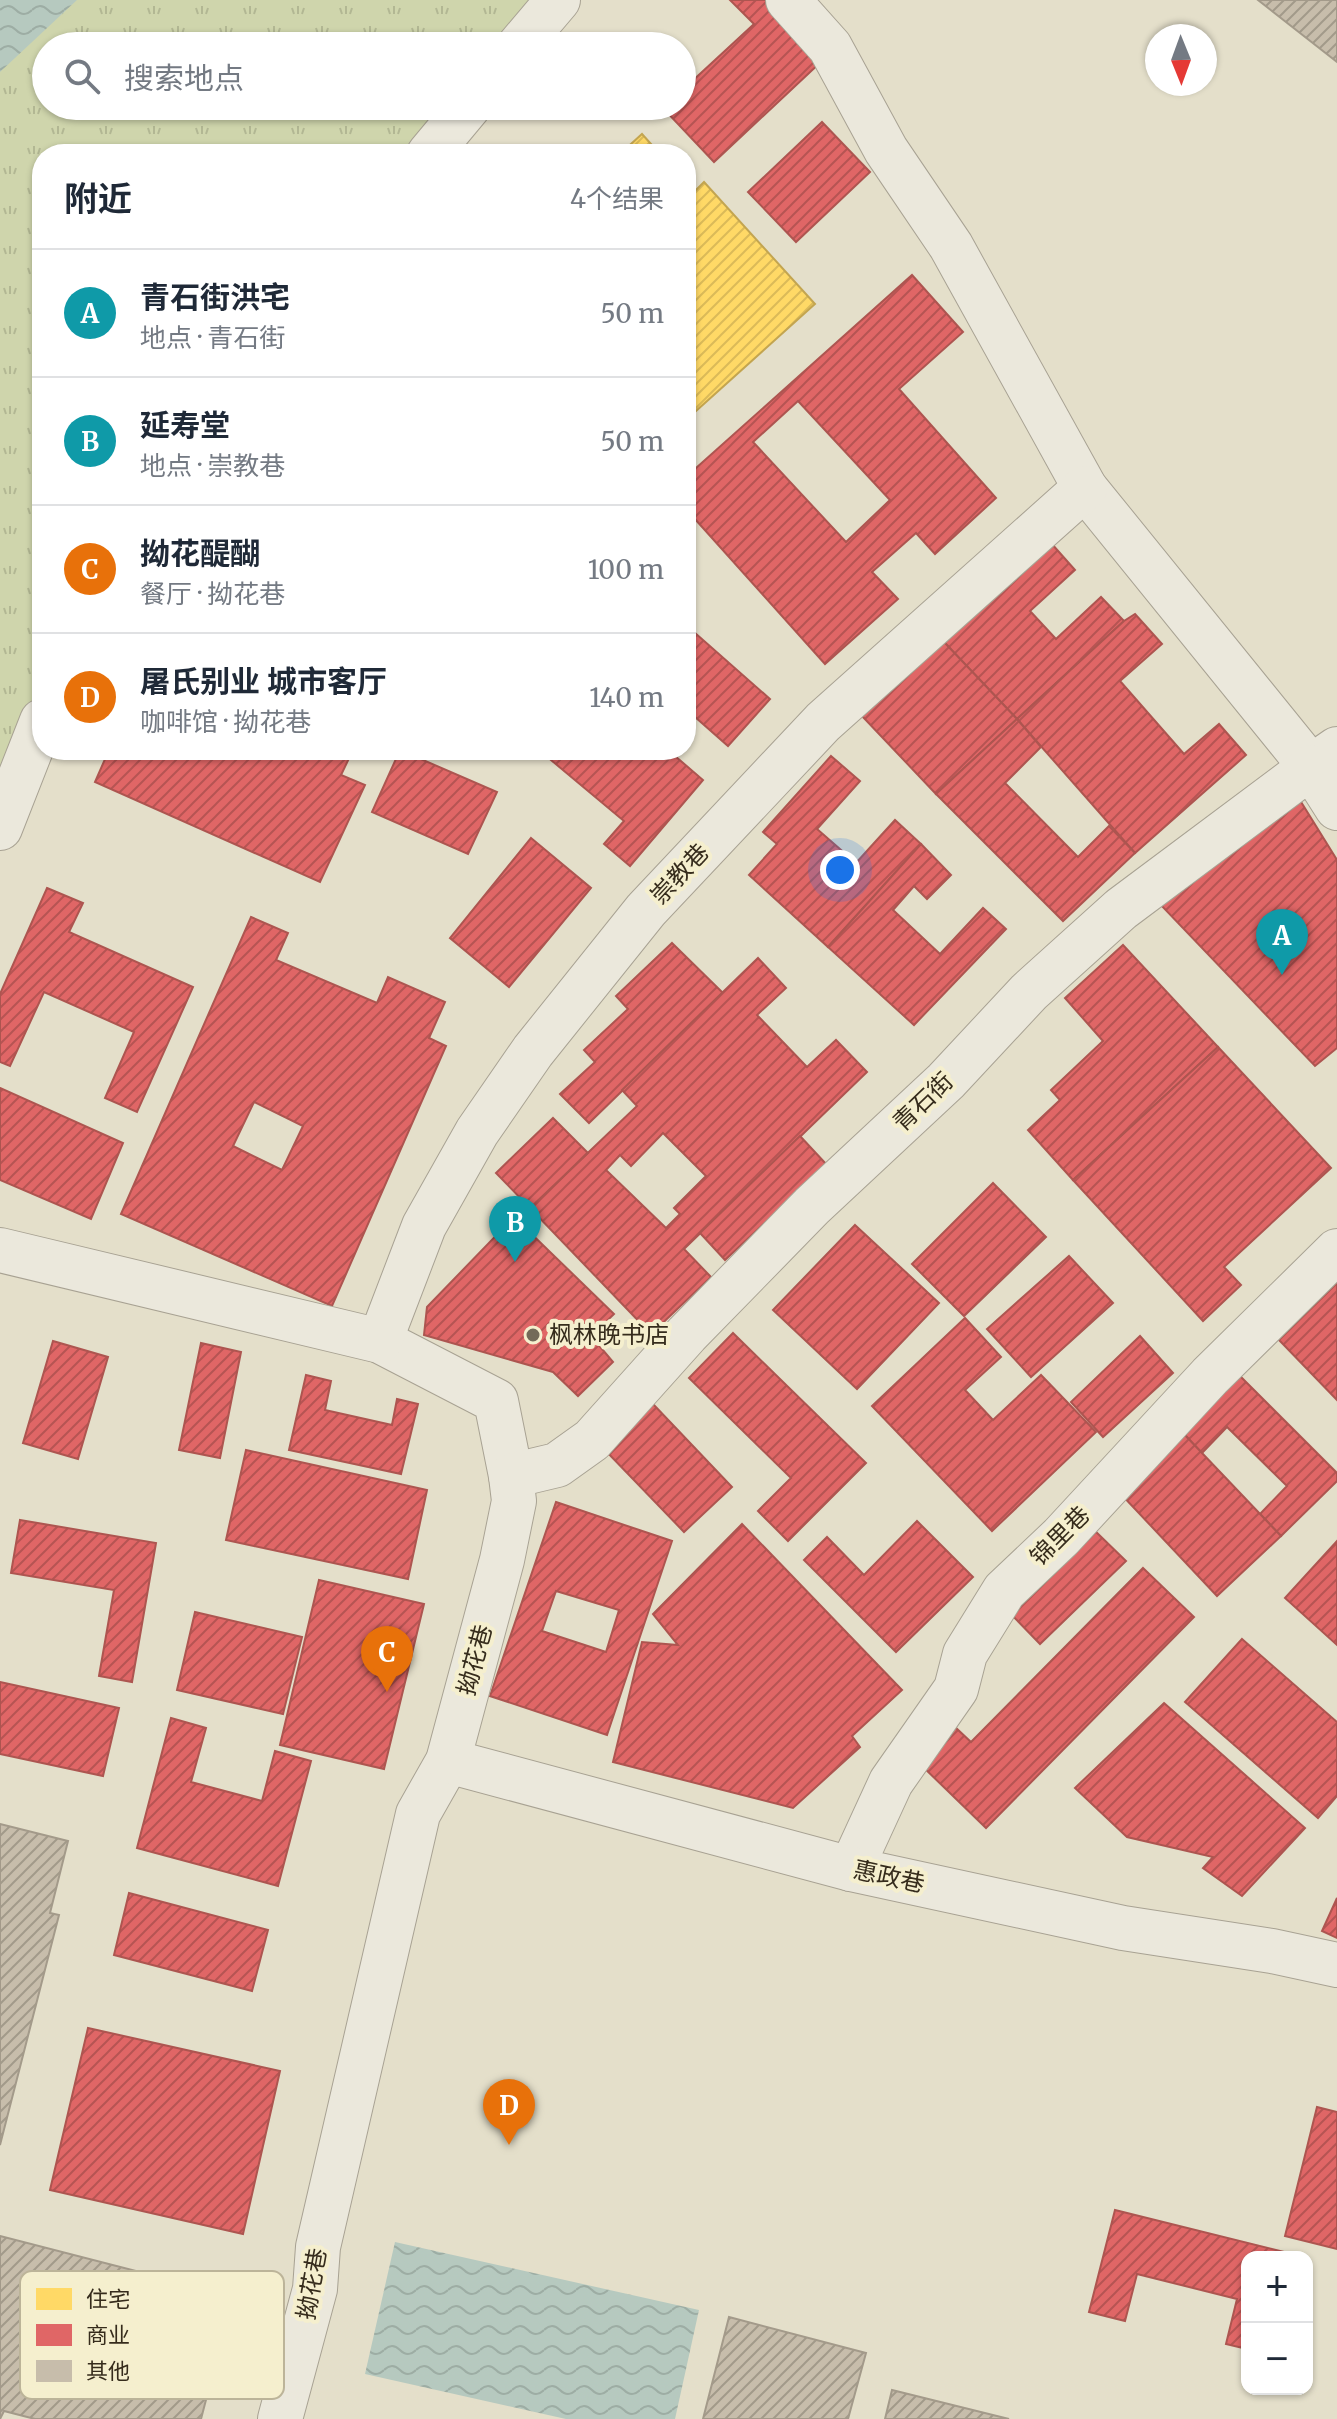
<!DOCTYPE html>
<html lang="zh">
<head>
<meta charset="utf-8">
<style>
	:root { --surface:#fff; --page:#f2f2f3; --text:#1f2937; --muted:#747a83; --line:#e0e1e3; --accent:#736b59 }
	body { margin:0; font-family:Merriweather,"Noto Sans SC",serif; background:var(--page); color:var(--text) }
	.controls { position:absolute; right:24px; bottom:24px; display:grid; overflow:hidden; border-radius:16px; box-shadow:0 2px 6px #0004 }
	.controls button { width:72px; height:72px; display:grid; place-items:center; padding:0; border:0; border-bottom:2px solid var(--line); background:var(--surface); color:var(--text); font:40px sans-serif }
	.compass { position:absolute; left:1145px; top:24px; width:72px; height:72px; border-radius:50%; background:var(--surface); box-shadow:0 2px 6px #0004; rotate:179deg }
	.you { position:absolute; left:840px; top:870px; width:28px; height:28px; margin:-20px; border:6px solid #fff; border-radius:50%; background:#1a73e8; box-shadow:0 0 0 12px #1a73e833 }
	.badge { display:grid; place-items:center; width:52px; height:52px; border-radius:50%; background:var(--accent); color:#fff; font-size:26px; font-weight:700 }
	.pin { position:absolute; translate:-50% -66px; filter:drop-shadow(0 2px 4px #0008) }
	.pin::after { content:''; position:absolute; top:42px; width:28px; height:24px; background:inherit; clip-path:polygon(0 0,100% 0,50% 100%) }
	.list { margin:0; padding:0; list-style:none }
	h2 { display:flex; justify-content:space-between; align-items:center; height:104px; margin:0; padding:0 32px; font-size:34px }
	h2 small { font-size:26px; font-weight:400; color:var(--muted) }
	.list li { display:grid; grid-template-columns:52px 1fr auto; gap:24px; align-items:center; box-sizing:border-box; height:128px; padding:0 32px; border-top:2px solid var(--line) }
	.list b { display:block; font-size:30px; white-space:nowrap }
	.list p { margin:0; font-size:26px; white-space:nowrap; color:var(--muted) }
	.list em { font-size:26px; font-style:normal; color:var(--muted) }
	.icon { flex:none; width:44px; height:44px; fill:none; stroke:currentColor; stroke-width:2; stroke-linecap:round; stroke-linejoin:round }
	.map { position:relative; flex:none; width:1337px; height:2419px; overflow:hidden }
	.search { position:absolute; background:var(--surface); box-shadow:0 2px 6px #0004; left:32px; top:32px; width:664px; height:88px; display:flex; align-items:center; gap:20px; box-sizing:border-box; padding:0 28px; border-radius:44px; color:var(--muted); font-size:30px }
	.panel { position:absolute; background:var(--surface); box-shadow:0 2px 6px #0004; left:32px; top:144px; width:664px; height:616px; border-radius:32px }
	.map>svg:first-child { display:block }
	.grass { fill:url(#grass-tufts) }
	.water { fill:url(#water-waves) }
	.homes { fill:url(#homes-hatch); stroke:#c3a550; stroke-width:2 }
	.shops { fill:url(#shops-hatch); stroke:#ad5550; stroke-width:2; fill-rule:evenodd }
	.building { fill:url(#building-hatch); stroke:#a39a8a; stroke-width:2 }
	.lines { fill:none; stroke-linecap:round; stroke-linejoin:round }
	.pedestrian-casing { stroke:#a8a293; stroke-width:46 }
	.minor-casing { stroke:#a8a293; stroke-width:46 }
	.tertiary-casing { stroke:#a8a293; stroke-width:46 }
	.pedestrian { stroke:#ebe8dc; stroke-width:44 }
	.minor { stroke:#ebe8dc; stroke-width:44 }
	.tertiary { stroke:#ebe8dc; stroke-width:44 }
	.poi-dot { fill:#736b59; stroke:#f5efce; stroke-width:3 }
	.labels { text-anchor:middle; stroke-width:8; stroke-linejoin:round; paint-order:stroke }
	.street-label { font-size:24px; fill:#362c1c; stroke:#f5efce }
	.poi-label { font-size:24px; fill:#362c1c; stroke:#f5efce; text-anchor:start }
	.key { fill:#f5efce; stroke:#bcb499; stroke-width:2 }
	.key-label { font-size:22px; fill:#362c1c }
</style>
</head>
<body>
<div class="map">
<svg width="1337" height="2419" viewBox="0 0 1337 2419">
	<defs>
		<pattern id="grass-tufts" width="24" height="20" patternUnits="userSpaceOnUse" patternTransform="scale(2)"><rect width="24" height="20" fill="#cfd5ac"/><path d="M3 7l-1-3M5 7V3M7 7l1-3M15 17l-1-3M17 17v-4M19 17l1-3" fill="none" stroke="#b2b793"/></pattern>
		<pattern id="water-waves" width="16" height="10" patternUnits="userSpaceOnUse" patternTransform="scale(2)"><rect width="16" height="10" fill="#b6c9bf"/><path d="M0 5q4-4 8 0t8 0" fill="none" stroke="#9dada4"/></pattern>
		<pattern id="homes-hatch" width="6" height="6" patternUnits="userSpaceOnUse" patternTransform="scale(2)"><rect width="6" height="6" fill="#ffd966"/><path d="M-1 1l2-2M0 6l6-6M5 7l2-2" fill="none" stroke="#dbba58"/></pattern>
		<pattern id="shops-hatch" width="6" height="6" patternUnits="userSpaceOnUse" patternTransform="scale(2)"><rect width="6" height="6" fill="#e06666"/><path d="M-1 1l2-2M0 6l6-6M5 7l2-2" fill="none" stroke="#b65453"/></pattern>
		<pattern id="building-hatch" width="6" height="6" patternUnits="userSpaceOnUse" patternTransform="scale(2)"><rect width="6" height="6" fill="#c7bdab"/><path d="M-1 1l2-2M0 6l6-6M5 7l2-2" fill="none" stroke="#a29a8a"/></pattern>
	</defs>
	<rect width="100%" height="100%" fill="#e4dfca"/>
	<polygon class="grass" points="0,0 534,0 496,46 46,46 46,106 446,106 407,154 42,154 42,681 0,783"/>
	<g class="water">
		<polygon points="0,0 77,0 0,72"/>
		<polygon points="395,2242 699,2310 675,2419 566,2419 365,2374"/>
	</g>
	<g class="homes">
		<polygon points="642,134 660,154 620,154"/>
		<polygon points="704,182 815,304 686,420 686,183 694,192"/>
	</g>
	<g class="shops">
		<polygon points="730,0 766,0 823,60 714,162 661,106 682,106 682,77 689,84 754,24"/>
		<polygon points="822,122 870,172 796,242 748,192"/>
		<path d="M912,275L963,332L899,389L996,498L935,554L916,533L872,572L898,599L825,664L686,509V477ZM798,401L890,500L846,542L753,442Z"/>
		<polygon points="1051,543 1075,570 1030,611 1056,639 1101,597 1124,621 1017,719 944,642"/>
		<polygon points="1135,614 1162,644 1120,681 1184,754 1219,724 1246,755 1135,853 1017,719 1124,621"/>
		<polygon points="686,625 770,699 728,746 686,709"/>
		<polygon points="944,642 1017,719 936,794 862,716"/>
		<polygon points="1017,719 1041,747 1005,783 1078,857 1109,826 1135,853 1063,921 936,794"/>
		<polygon points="109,750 287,750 294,753 296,750 353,750 341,775 365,785 320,882 95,782"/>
		<polygon points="400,750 497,792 468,854 372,812"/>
		<polygon points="539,750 668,750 703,780 630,866 604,844 624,821"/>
		<polygon points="831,756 860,781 817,829 856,863 895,820 921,844 828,947 749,875 777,844 763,832"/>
		<polygon points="1298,797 1337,860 1337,1048 1315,1066 1157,901"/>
		<polygon points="531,838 591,888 509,987 450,938"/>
		<polygon points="921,844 951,875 927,899 914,886 893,910 940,954 983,908 1006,929 914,1025 828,947"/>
		<polygon points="47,888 83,903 69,932 193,987 137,1112 105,1098 134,1032 44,992 10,1066 0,1062 0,994"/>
		<path d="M251,917L288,933L276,960L377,1003L388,977L445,1002L429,1038L446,1046L332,1306L121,1214ZM254,1102L303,1126L282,1170L233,1146Z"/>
		<polygon points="672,943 723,993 589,1123 560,1094 595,1062 584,1050 628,1009 616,996"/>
		<polygon points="1123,945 1218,1047 1073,1180 1028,1130 1060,1100 1051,1090 1103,1041 1065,998"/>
		<path d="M758,958L786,988L757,1015L807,1067L836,1040L867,1072L684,1249L711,1277L651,1334L530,1208L637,1106L622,1090ZM663,1133L706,1176L674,1208L680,1214L666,1228L606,1170L620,1155L631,1166Z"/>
		<polygon points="1218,1047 1331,1168 1224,1267 1241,1285 1203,1321 1073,1180"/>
		<polygon points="0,1088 123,1143 91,1219 0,1180"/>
		<polygon points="553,1118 588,1153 530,1208 496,1173"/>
		<polygon points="800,1136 827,1165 725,1260 700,1233"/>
		<polygon points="993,1183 1046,1237 964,1316 912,1264"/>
		<polygon points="514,1217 614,1314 591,1336 613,1362 578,1396 553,1372 424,1335 427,1307"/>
		<polygon points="855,1225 939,1303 857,1389 773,1310"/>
		<polygon points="1069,1256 1113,1303 1031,1377 987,1329"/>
		<polygon points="1337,1283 1337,1400 1279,1340"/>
		<polygon points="965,1318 1001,1357 965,1390 993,1420 1041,1375 1096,1432 992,1531 872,1406"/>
		<polygon points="733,1333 866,1463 788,1541 758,1511 791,1478 689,1378"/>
		<polygon points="1140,1336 1173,1373 1103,1437 1071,1402"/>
		<polygon points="53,1341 108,1357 78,1459 23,1443"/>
		<polygon points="201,1343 241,1352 220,1458 179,1450"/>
		<polygon points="306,1375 331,1381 325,1410 392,1425 397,1399 418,1404 401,1474 289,1450"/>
		<polygon points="1239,1375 1337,1473 1337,1481 1281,1536 1260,1514 1287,1486 1227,1427 1202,1453 1182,1432"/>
		<polygon points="653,1404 732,1487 684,1532 604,1449"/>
		<polygon points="1182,1432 1281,1536 1217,1596 1119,1492"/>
		<polygon points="246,1450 427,1490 408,1579 226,1540"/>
		<path d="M556,1502L672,1541L607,1735L490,1696ZM556,1591L619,1610L606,1652L542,1631Z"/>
		<polygon points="20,1520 156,1543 132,1682 99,1676 114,1590 11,1573"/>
		<polygon points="917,1521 973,1577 896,1652 804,1560 827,1537 864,1575"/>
		<polygon points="742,1524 902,1690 852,1736 860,1747 793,1808 613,1762 642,1642 678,1645 653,1614"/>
		<polygon points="1092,1528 1126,1561 1040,1644 1008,1611"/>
		<polygon points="1337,1541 1337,1645 1285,1598"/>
		<polygon points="1143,1568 1194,1617 986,1828 920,1764 956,1728 971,1742"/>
		<polygon points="319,1580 424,1604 384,1769 280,1745"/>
		<polygon points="195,1612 302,1637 283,1714 177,1690"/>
		<polygon points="1242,1639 1337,1722 1337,1796 1318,1818 1185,1702"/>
		<polygon points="0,1682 119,1708 103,1776 0,1754"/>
		<polygon points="1164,1703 1305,1828 1242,1896 1203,1868 1213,1857 1127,1837 1075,1788"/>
		<polygon points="171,1718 206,1728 191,1782 262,1801 275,1751 311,1761 278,1886 137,1848"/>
		<polygon points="129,1893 268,1930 252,1991 114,1955"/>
		<polygon points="1337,1898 1337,1938 1322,1931"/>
		<polygon points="88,2028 280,2071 243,2234 50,2190"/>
		<polygon points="1317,2107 1337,2112 1337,2249 1285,2236"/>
		<polygon points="1115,2210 1284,2252 1282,2257 1247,2257 1247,2349 1226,2344 1237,2299 1137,2274 1125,2321 1089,2312"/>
	</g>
	<g class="building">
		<polygon points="1258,0 1337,0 1337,62"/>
		<polygon points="0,1824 68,1841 50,1913 59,1915 0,2145"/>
		<polygon points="0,2236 233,2296 201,2419 35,2419 4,2411 0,2419"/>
		<polygon points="729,2317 866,2353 848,2419 703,2419"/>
		<polygon points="892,2390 1009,2419 885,2419"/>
	</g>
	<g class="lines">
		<g class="pedestrian-casing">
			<g id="pedestrian">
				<polyline points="788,0 830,47 886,150 951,246 1085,488 1311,767 1337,749"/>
				<polyline points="0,1250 380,1341 496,1401 511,1476 514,1501 502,1560 448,1761 418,1814 318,2247 315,2289 280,2419"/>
				<polyline points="380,1341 424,1226 477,1132 533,1051 646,910 823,722 1085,488"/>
				<polyline points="511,1476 557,1465 592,1440 687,1334 812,1206 946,1081 1029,992 1121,909 1311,767 1337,808"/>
				<polyline points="851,1869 891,1782 956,1689 965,1654 1004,1591 1061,1537 1210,1376 1337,1251"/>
			</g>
		</g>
		<g class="minor-casing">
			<polyline id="minor" points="448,1761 851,1869 1123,1928 1272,1951 1337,1965"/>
		</g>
		<g class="tertiary-casing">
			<g id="tertiary">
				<polyline points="519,46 558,0"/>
				<polyline points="429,154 469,106"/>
				<polyline points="0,828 42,721"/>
			</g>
		</g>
		<use href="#pedestrian" class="pedestrian"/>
		<use href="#minor" class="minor"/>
		<use href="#tertiary" class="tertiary"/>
	</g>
	<circle class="poi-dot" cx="533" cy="1335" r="8"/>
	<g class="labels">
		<g class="street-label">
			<text transform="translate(680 874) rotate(-47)" y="8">崇教巷</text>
			<text transform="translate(923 1102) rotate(-44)" y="8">青石街</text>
			<text transform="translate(1060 1536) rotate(-45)" y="8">锦里巷</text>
			<text transform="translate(475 1660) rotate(-75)" y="8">拗花巷</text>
			<text transform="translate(889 1877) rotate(12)" y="8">惠政巷</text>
			<text transform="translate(312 2284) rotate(-80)" y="8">拗花巷</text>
		</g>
		<g class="poi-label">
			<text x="549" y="1343">枫林晚书店</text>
		</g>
	</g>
	<rect x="20" y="2271" width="264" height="128" rx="12" class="key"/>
	<rect x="36" y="2288" width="36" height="22" fill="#ffd966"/>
	<rect x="36" y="2324" width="36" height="22" fill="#e06666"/>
	<rect x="36" y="2360" width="36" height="22" fill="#c7bdab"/>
	<g class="key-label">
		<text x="86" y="2307">住宅</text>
		<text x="86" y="2343">商业</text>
		<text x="86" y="2379">其他</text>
	</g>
</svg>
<div class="controls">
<button>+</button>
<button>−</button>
</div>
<svg class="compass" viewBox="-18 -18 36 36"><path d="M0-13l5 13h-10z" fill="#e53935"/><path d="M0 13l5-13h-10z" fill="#747a83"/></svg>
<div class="you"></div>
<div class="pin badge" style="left:1282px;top:975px;background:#0f9aa8">A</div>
<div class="pin badge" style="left:515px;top:1262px;background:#0f9aa8">B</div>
<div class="pin badge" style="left:387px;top:1692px;background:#e8710a">C</div>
<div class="pin badge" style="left:509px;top:2145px;background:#e8710a">D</div>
<div class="search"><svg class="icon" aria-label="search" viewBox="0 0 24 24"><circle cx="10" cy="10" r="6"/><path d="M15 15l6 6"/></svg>搜索地点</div>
<section class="panel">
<h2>附近<small>4个结果</small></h2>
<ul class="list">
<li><span class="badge" style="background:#0f9aa8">A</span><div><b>青石街洪宅</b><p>地点 · 青石街</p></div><em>50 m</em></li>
<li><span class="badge" style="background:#0f9aa8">B</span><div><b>延寿堂</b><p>地点 · 崇教巷</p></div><em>50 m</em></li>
<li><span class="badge" style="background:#e8710a">C</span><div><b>拗花醍醐</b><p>餐厅 · 拗花巷</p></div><em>100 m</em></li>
<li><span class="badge" style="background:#e8710a">D</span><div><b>屠氏别业 城市客厅</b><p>咖啡馆 · 拗花巷</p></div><em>140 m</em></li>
</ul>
</section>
</div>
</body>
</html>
